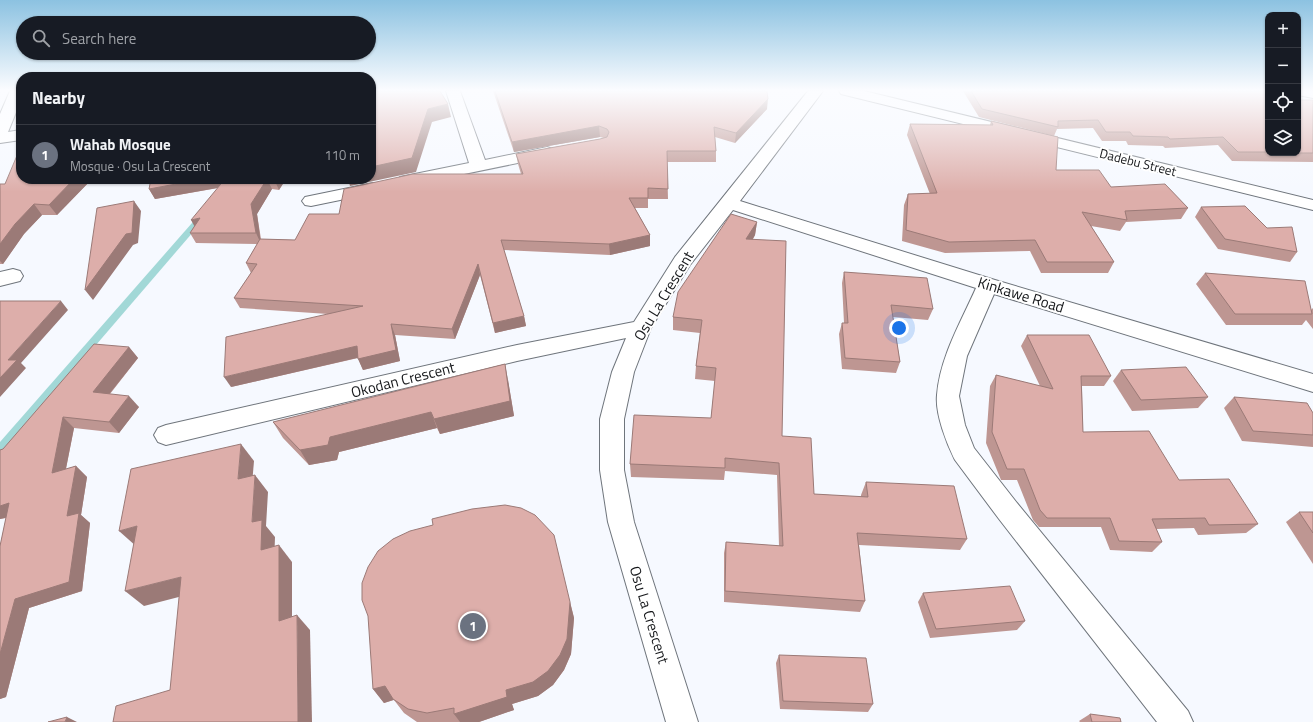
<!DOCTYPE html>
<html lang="en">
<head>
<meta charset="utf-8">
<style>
	:root { --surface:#171b24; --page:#20242c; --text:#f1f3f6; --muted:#9ea1a6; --line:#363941; --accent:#ea580c }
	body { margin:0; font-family:"Titillium Web",sans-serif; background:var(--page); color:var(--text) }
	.controls { position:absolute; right:12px; top:12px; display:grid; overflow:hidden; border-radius:8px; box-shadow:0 1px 3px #0004 }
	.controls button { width:36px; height:36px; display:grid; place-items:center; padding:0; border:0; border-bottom:1px solid var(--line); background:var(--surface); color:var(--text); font:20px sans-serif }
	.you { position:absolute; left:899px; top:328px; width:14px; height:14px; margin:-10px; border:3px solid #fff; border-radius:50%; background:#1a73e8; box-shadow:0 0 0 6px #1a73e833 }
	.badge { display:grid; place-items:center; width:26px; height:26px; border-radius:50%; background:var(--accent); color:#fff; font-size:13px; font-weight:700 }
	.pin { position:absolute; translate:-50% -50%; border:2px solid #fff; box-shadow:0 1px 4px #0006 }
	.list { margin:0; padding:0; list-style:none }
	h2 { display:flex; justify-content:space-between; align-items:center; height:52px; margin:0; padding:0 16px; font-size:17px }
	h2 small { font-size:13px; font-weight:400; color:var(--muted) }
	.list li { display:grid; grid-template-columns:26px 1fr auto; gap:12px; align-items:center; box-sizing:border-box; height:60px; padding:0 16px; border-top:1px solid var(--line) }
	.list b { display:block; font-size:15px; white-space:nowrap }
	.list p { margin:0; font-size:13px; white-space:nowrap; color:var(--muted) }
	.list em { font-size:13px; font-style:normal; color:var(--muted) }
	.icon { flex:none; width:22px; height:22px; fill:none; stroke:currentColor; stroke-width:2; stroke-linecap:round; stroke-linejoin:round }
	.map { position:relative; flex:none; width:1313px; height:722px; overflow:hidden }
	.search { position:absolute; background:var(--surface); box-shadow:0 1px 3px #0004; left:16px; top:16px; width:360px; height:44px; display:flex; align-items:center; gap:10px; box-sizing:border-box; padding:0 14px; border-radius:22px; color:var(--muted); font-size:15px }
	.panel { position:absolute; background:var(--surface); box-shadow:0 1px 3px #0004; left:16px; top:72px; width:360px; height:112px; border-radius:16px }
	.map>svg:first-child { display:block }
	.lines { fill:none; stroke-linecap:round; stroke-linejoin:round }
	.stream { fill:#a2d8d7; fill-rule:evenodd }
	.minor-casing { stroke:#6f757c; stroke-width:2 }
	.minor { fill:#fff; fill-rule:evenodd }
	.wall { fill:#be9692 }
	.shaded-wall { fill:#9b7a77 }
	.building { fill:#ddaeaa; stroke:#9b7a77 }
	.labels { text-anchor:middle; stroke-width:4; stroke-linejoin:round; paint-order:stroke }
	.far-street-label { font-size:13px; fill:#15171a; stroke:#fff }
	.street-label { font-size:15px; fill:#15171a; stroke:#fff }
</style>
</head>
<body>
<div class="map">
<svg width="1313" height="722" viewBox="0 0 1313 722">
	<rect width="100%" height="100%" fill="#f6f9ff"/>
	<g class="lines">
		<polygon class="stream" points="199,215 202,215 206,217 4,452 0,453 0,442"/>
		<g class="minor-casing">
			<g id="minor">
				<polygon points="10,91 21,91 21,100 8,132 21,130 21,140 0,143 0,114"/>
				<polygon points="446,91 460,91 485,160 547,147 553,149 555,152 553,155 547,157 406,186 400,185 397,181 400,177 469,163"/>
				<path d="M808,91H823L740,201L995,280L1313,374V392L994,294L967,356L959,396L965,425L974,448L1017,503L1188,711L1193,722H1157L999,519L955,460C947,444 935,414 937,395C940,357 961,322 976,288L733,210L690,265L651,328L634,372L624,419V470L634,522L698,722H666L608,522L600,470V419L612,372L626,338L517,361L166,445L158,442L154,435L158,428L166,425L517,345L634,322L675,257Z"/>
				<polygon points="839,91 864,91 1313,200 1313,210 841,94"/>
				<polygon points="1298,91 1313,91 1313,98 1298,95"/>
				<polygon points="373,183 379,184 382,188 379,192 311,206 305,205 302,201 305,197"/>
				<polygon points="13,269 20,271 23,276 20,281 0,286 0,272"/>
			</g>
		</g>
		<use href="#minor" class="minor"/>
	</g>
	<g class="wall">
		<polygon points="493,91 767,91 767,109 735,143 715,137 716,151 716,162 667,162 668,199 648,199 648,208 635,208 650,235 650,246 610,255 504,250 524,316 526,326 495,333 480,275 455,339 395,335 400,361 363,370 358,358 231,387 328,314 240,308 234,298 251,273 246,263 257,244 196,243 190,233 218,188 155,199 149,189 151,179 286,179 279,190 272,189 257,214 261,239 295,240 339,214 521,174 518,164 516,154 600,139 604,138 600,137 514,152"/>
		<polygon points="963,91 1268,91 1268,153 1298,153 1298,100 1313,100 1313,162 1232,161 1218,145 1165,148 1163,146 1128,145 1126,141 1102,141 1093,128 1057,129 1054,136 979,117"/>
		<polygon points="991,121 1056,170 1111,187 1188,208 1181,219 1126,222 1120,231 1091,226 1114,262 1108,273 1041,273 1030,251 945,253 902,241 904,205 908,194 930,194 907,135 910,124 990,125"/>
		<polygon points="21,179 92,179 57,215 42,215 24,234 3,264 0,264 0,184 5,184"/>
		<polygon points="1201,207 1267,228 1297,252 1290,262 1218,249 1195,217"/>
		<polygon points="757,222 755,235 753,239 782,436 814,494 861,497 861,495 866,482 967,539 960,550 859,545 865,601 860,612 724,602 724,553 726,542 779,546 777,475 725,471 724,480 631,477 630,464 711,418 715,381 695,379 696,366 700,333 673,330 673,317"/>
		<polygon points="844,272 933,309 928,320 893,317 900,362 896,373 842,369 839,334 842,323 844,323 842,283"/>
		<polygon points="1205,273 1311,310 1313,308 1313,329 1306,320 1302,325 1226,325 1196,284"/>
		<polygon points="1027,335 1111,376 1104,386 1082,386 1083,432 1179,480 1258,524 1246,533 1198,535 1194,528 1156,529 1162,542 1152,552 1110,550 1101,527 1039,527 1033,520 1017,480 1001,480 986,443 990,386 996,375 1040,386 1021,346"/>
		<polygon points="129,347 138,358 110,394 139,407 119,433 74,428 66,469 76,466 87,477 81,515 90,523 82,591 29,608 6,697 0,699 0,546 6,518 0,519 0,450 3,449"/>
		<polygon points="1121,370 1208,397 1198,408 1132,411 1113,381"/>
		<polygon points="508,380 514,416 440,434 437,428 339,452 337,460 309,465 283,438 273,422"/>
		<polygon points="1234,397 1313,413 1313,447 1242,441 1224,408"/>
		<polygon points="1299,512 1313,512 1313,564 1286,522"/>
		<polygon points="923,593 1025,621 1017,630 930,638 918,602"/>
		<polygon points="570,602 574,618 571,654 564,670 553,685 538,696 512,704 514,710 479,722 417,722 404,713 394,700 384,703 373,689"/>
		<polygon points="779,655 873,704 868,712 780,709 776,663"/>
		<polygon points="1090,714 1121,722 1080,722 1079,721"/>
	</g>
	<g class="shaded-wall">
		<polygon points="768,99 767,109 735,143 736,133"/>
		<polygon points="448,104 451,117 432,122 416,172 350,186 348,179 371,179 371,167 428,109"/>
		<polygon points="599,126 600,137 514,152 512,142"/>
		<polygon points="74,179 92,179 57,215 49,205"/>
		<polygon points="203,179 231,179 234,185 155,199 149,189"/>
		<polygon points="267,179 272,189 257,214 261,244 256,233 251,204"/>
		<polygon points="274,179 286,179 279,190"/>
		<polygon points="134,201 141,211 138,243 133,245 93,300 85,290"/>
		<polygon points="34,204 42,215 24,234 3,264 0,261 0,244 15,224"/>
		<polygon points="200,218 197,231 191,220"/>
		<polygon points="757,222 755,235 745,252 746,239"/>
		<polygon points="650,235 650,246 610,255 609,244"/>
		<polygon points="478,264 480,275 455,339 452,329"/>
		<polygon points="61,301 68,310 21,363 26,368 0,397 0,378 8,360"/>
		<polygon points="524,316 526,326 495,333 493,323"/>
		<polygon points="391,324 395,335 400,361 363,370 358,359"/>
		<polygon points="357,346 361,357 231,387 224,377"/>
		<polygon points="129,347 138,358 102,403 93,392"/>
		<polygon points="505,364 508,380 514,416 440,434 434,419"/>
		<polygon points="129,396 139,407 119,433 109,422"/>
		<polygon points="431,412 437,428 339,452 337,460 309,465 300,450 330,437"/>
		<polygon points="63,417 74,428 63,483 52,473"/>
		<polygon points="241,444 254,461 251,496 238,479"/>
		<polygon points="76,466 87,477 81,515 90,523 82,591 29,608 6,697 0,699 0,654 15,599 67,516"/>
		<polygon points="255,475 268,492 266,526 275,537 274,566 261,550 252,522"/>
		<polygon points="9,503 22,514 0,519 0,506"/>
		<polygon points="137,526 137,547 119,531"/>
		<polygon points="279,545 292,562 292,635 279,621"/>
		<polygon points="181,577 198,592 144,606 125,591"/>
		<polygon points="570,602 574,618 571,654 564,670 553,685 538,696 512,704 514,710 479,722 460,722 454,714 506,690"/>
		<polygon points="297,615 310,630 312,722 298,722"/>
		<polygon points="385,686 396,699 384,703 373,689"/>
		<polygon points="67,717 77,722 65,722"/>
	</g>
	<g class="building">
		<polygon points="371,91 440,91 448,104 428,109 412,158 371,167 371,125 372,125 371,123"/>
		<polygon points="495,91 767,91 768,99 736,133 714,127 716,151 667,151 668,189 648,188 648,198 629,198 650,235 609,244 501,240 524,316 493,323 478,264 452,329 391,324 396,350 358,359 357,346 224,377 226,337 363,306 234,298 257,264 246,263 260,239 295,240 309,214 339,214 344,189 413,174 523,174 516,154 600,139 607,137 609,132 607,129 599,126 512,142"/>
		<polygon points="971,91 1268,91 1268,152 1238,152 1223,137 1170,139 1168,137 1133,136 1130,132 1106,132 1098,120 1058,121 1058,127 982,109"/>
		<rect x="1298" y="100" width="15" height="53"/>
		<polygon points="991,121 1058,137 1056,170 1099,170 1111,187 1165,184 1188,208 1125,211 1127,220 1082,212 1114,262 1047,262 1035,240 949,242 906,230 908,194 937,193 910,124 993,125"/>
		<polygon points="21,146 21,179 74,179 49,205 34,204 15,224 0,244 0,184 5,184"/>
		<polygon points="151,179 203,179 149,189"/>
		<polygon points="225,179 267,179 251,204 256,233 190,233 200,218 191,220"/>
		<polygon points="134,201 132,233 126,234 85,290 97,208"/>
		<polygon points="1245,206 1267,228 1292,227 1297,252 1225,239 1201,207"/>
		<polygon points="731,214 757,222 746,239 786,241 782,436 811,438 814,494 868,497 866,482 954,486 967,539 857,533 865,601 725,591 726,542 783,546 779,463 725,458 725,468 630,464 634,415 711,418 716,368 696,366 702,320 673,317 678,292"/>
		<polygon points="844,272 927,278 933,309 891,305 900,362 845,358 842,323 848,323"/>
		<polygon points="1205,273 1305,281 1312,314 1235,314"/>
		<polygon points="0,301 61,301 8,360 17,360 0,378"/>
		<polygon points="1027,335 1089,335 1111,376 1081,376 1083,432 1149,431 1179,480 1229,479 1258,524 1209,525 1205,518 1152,519 1162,542 1119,541 1110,518 1047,518 1040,510 1024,469 1007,469 992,432 996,375 1053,389"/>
		<polygon points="94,344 129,347 93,392 129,396 109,422 63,417 52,473 76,466 67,516 79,513 69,582 15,599 0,654 0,546 9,503 0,506 0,450 3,449"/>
		<polygon points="505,364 510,401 434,419 431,412 330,437 328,445 300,450 273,422"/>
		<polygon points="1186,367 1208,397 1141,400 1121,370"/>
		<polygon points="1234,397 1307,403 1313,413 1313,435 1253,431"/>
		<polygon points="241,444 238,479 255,475 252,522 262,520 261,550 279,545 279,621 297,615 298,722 113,722 116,706 170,690 181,577 125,591 137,526 119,531 131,469"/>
		<polygon points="505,505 521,508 535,515 554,535 570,602 567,639 560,655 548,671 533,682 506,690 507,697 454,714 454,708 427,713 408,709 393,699 385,686 373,689 368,616 362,600 362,583 368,567 378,551 393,539 410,531 433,525 432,519 472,509"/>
		<polygon points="1299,512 1313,512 1313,533"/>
		<polygon points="1010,586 1025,621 936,629 923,593"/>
		<polygon points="779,655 866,658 873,704 783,701"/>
		<polygon points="1090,714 1120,718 1121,722 1092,722"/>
		<polygon points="67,717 65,722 48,722"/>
	</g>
	<linearGradient id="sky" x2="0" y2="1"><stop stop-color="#8cc2e1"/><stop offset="0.47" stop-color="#fbfcff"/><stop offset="1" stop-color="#fbfcff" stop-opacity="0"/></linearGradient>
	<rect width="1313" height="192" fill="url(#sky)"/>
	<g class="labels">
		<g class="far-street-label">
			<text transform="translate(1138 162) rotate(14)" y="5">Dadebu Street</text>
		</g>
		<g class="street-label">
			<text transform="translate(1021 295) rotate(17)" y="5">Kinkawe Road</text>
			<text transform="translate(664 296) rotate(-59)" y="5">Osu La Crescent</text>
			<text transform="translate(403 380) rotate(-14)" y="5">Okodan Crescent</text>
			<text transform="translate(649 615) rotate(73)" y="5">Osu La Crescent</text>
		</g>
	</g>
</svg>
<div class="controls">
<button>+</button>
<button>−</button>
<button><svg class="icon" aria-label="locate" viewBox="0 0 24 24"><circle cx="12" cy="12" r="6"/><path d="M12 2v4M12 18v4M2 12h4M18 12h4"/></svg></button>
<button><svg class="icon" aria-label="layers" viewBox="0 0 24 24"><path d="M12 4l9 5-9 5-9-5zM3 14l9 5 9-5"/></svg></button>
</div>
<div class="you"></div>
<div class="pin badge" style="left:473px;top:626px;background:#6b7280">1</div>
<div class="search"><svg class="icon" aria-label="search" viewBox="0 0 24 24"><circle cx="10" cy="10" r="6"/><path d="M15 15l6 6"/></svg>Search here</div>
<section class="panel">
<h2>Nearby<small></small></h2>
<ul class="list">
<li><span class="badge" style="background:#6b7280">1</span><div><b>Wahab Mosque</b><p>Mosque · Osu La Crescent</p></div><em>110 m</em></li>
</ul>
</section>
</div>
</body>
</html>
